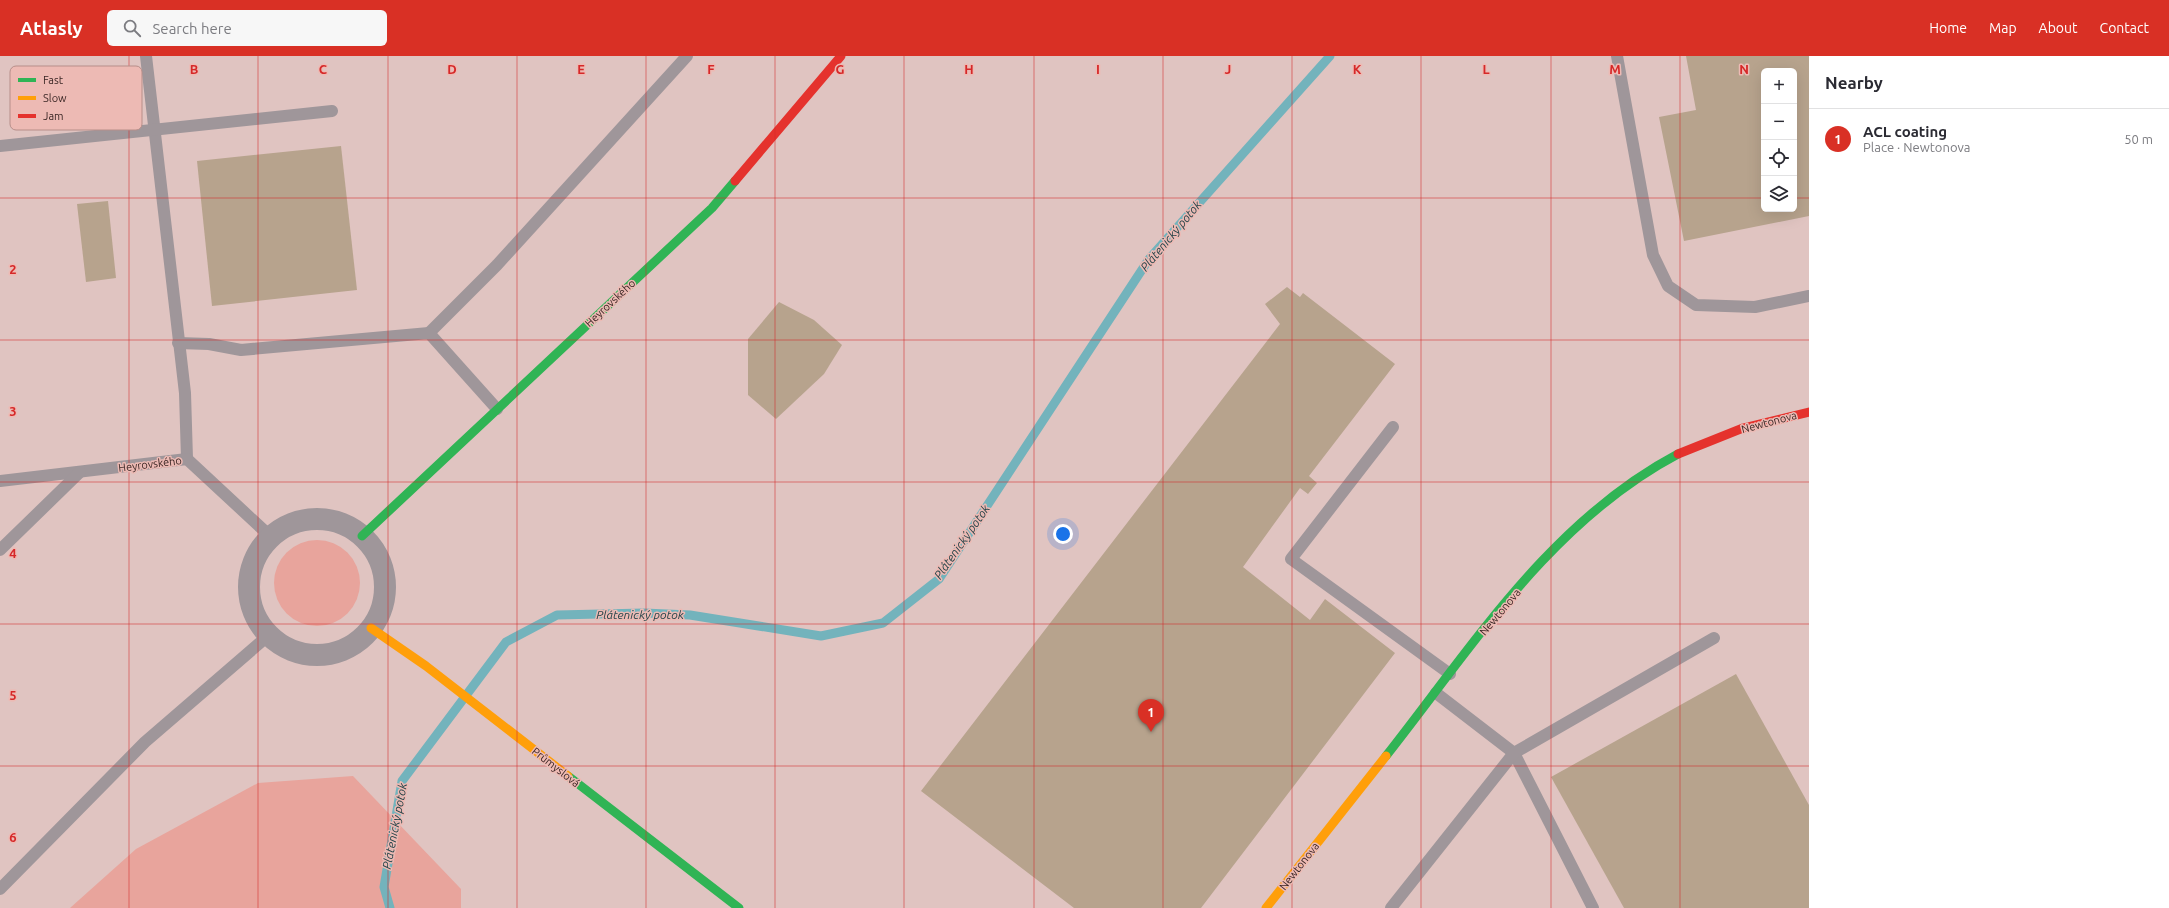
<!DOCTYPE html>
<html lang="en">
<head>
<meta charset="utf-8">
<style>
	:root { --surface:#fff; --page:#f7f7f7; --text:#2b2b33; --muted:#7c7c81; --line:#e1e1e2; --accent:#d93025 }
	body { margin:0; font-family:Ubuntu,sans-serif; background:var(--page); color:var(--text) }
	.controls { position:absolute; right:12px; top:12px; display:grid; overflow:hidden; border-radius:6px; box-shadow:0 4px 16px #0002 }
	.controls button { width:36px; height:36px; display:grid; place-items:center; padding:0; border:0; border-bottom:1px solid var(--line); background:var(--surface); color:var(--text); font:20px sans-serif }
	.you { position:absolute; left:1063px; top:478px; width:14px; height:14px; margin:-10px; border:3px solid #fff; border-radius:50%; background:#1a73e8; box-shadow:0 0 0 6px #1a73e833 }
	.badge { display:grid; place-items:center; width:26px; height:26px; border-radius:50%; background:var(--accent); color:#fff; font-size:13px; font-weight:700 }
	.pin { position:absolute; translate:-50% -33px; filter:drop-shadow(0 1px 2px #0008) }
	.pin::after { content:''; position:absolute; top:21px; width:14px; height:12px; background:inherit; clip-path:polygon(0 0,100% 0,50% 100%) }
	.list { margin:0; padding:0; list-style:none }
	h2 { display:flex; justify-content:space-between; align-items:center; height:52px; margin:0; padding:0 16px; font-size:17px }
	h2 small { font-size:13px; font-weight:400; color:var(--muted) }
	.list li { display:grid; grid-template-columns:26px 1fr auto; gap:12px; align-items:center; box-sizing:border-box; height:60px; padding:0 16px; border-top:1px solid var(--line) }
	.list b { display:block; font-size:15px; white-space:nowrap }
	.list p { margin:0; font-size:13px; white-space:nowrap; color:var(--muted) }
	.list em { font-size:13px; font-style:normal; color:var(--muted) }
	.icon { flex:none; width:22px; height:22px; fill:none; stroke:currentColor; stroke-width:2; stroke-linecap:round; stroke-linejoin:round }
	.map { position:relative; flex:none; width:1809px; height:852px; overflow:hidden }
	header { display:flex; align-items:center; gap:24px; box-sizing:border-box; height:56px; padding:0 20px; background:var(--accent); color:#fff }
	header strong { font-size:19px }
	nav { display:flex; gap:22px; margin-inline-start:auto; font-size:14px }
	.search { width:280px; height:36px; background:var(--page); display:flex; align-items:center; gap:10px; box-sizing:border-box; padding:0 14px; border-radius:6px; color:var(--muted); font-size:15px }
	main { display:flex }
	aside { flex:1; background:var(--surface) }
	.map>svg:first-child { display:block }
	.green { fill:#e8a49c }
	.lines { fill:none; stroke-linecap:round; stroke-linejoin:round }
	.stream { stroke:#73b3bc; stroke-width:9 }
	.building { fill:#b7a38d; fill-rule:evenodd }
	.lane { stroke:#9f969a; stroke-width:12 }
	.street { stroke:#9f969a; stroke-width:22 }
	.fast { stroke:#30b455; stroke-width:9 }
	.slow { stroke:#ff9f0a; stroke-width:9 }
	.jam { stroke:#e5322d; stroke-width:9 }
	.grid { fill:none; stroke:#d62828; stroke-width:1; stroke-opacity:0.55 }
	.labels { text-anchor:middle; stroke-width:3; stroke-linejoin:round; paint-order:stroke }
	.street-label { font-size:11px; fill:#3a2624; stroke:#edbab4 }
	.water-label { font-size:12px; font-style:italic; fill:#26454a; stroke:#edbab4 }
	.key { fill:#edbab4; stroke:#b78e89; stroke-width:1 }
	.key-label { font-size:11px; fill:#3a2624 }
	.grid-label { font-size:13px; text-anchor:middle; font-weight:bold; fill:#d62828; stroke:#edbab4; stroke-width:3; stroke-linejoin:round; paint-order:stroke }
</style>
</head>
<body>
<header>
<strong>Atlasly</strong>
<div class="search"><svg class="icon" aria-label="search" viewBox="0 0 24 24"><circle cx="10" cy="10" r="6"/><path d="M15 15l6 6"/></svg>Search here</div>
<nav><a>Home</a><a>Map</a><a>About</a><a>Contact</a></nav>
</header>
<main>
<div class="map">
<svg width="1809" height="852" viewBox="0 0 1809 852">
	<rect width="100%" height="100%" fill="#e0c4c1"/>
	<g class="green">
		<circle cx="317" cy="527" r="43"/>
		<polygon points="353,720 461,833 461,852 70,852 136,793 258,727"/>
	</g>
	<g class="lines">
		<polyline class="stream" points="390,852 384,831 402,725 506,586 557,559 644,557 690,559 821,580 883,567 939,523 1149,203 1330,0"/>
	</g>
	<g class="building">
		<path d="M1686,0H1809V160L1684,185L1659,61L1696,54ZM1764,15H1794V153H1764Z"/>
		<polygon points="341,90 357,234 212,250 197,105"/>
		<polygon points="108,145 116,222 86,226 77,148"/>
		<polygon points="1287,231 1300,241 1303,237 1395,308 1309,420 1317,427 1308,438 1300,432 1243,511 1310,564 1325,543 1395,597 1201,852 1074,852 921,735 1280,268 1265,248"/>
		<polygon points="779,246 814,264 842,289 824,318 776,363 748,339 748,283"/>
		<polygon points="1736,618 1809,749 1809,852 1624,852 1551,721"/>
	</g>
	<g class="lines">
		<g class="lane">
			<polyline points="146,0 185,337 187,403"/>
			<polyline points="1617,0 1653,199 1668,230 1696,249 1755,251 1809,240"/>
			<polyline points="0,90 332,55"/>
			<polyline points="429,277 497,209 687,0"/>
			<polyline points="178,287 209,288 241,294 429,277 497,353"/>
			<polyline points="1393,371 1291,503 1450,618"/>
			<polyline points="0,425 187,403 271,481"/>
			<polyline points="0,494 80,416"/>
			<polyline points="1436,637 1514,697 1593,852"/>
			<polyline points="0,833 145,686 269,579"/>
			<polyline points="1391,852 1514,697 1714,582"/>
		</g>
		<circle class="street" cx="317" cy="531" r="68"/>
		<g class="fast">
			<polyline points="362,480 712,152 735,125"/>
			<path d="M1386,700C1472,591 1551,465 1678,398"/>
			<polyline points="568,720 739,852"/>
		</g>
		<g class="slow">
			<polyline points="371,572 426,610 568,720"/>
			<polyline points="1266,852 1386,700"/>
		</g>
		<g class="jam">
			<polyline points="735,125 841,0"/>
			<polyline points="1678,398 1743,372 1809,356"/>
		</g>
	</g>
	<path class="grid" d="M129,0V852M258,0V852M388,0V852M517,0V852M646,0V852M775,0V852M904,0V852M1034,0V852M1163,0V852M1292,0V852M1421,0V852M1551,0V852M1680,0V852M0,142H1764M1794,142H1809M0,284H1809M0,426H1809M0,568H1809M0,710H1809"/>
	<g class="labels">
		<g class="street-label">
			<text transform="translate(610 247) rotate(-43)" y="4">Heyrovského</text>
			<text transform="translate(1769 366) rotate(-15)" y="4">Newtonova</text>
			<text transform="translate(150 408) rotate(-7)" y="4">Heyrovského</text>
			<text transform="translate(1500 556) rotate(-50)" y="4">Newtonova</text>
			<text transform="translate(556 711) rotate(38)" y="4">Průmyslová</text>
			<text transform="translate(1299 810) rotate(-52)" y="4">Newtonova</text>
		</g>
		<g class="water-label">
			<text transform="translate(1171 180) rotate(-50)" y="4">Plátenický potok</text>
			<text transform="translate(962 486) rotate(-55)" y="4">Plátenický potok</text>
			<text x="640" y="563">Plátenický potok</text>
			<text transform="translate(395 770) rotate(-79)" y="4">Plátenický potok</text>
		</g>
	</g>
	<rect x="10" y="10" width="132" height="64" rx="6" class="key"/>
	<rect x="18" y="22" width="18" height="4" fill="#30b455"/>
	<rect x="18" y="40" width="18" height="4" fill="#ff9f0a"/>
	<rect x="18" y="58" width="18" height="4" fill="#e5322d"/>
	<g class="key-label">
		<text x="43" y="28">Fast</text>
		<text x="43" y="46">Slow</text>
		<text x="43" y="64">Jam</text>
	</g>
	<g class="grid-label">
		<text x="194" y="18">B</text>
		<text x="323" y="18">C</text>
		<text x="452" y="18">D</text>
		<text x="581" y="18">E</text>
		<text x="711" y="18">F</text>
		<text x="840" y="18">G</text>
		<text x="969" y="18">H</text>
		<text x="1098" y="18">I</text>
		<text x="1228" y="18">J</text>
		<text x="1357" y="18">K</text>
		<text x="1486" y="18">L</text>
		<text x="1615" y="18">M</text>
		<text x="1744" y="18">N</text>
		<text x="13" y="218">2</text>
		<text x="13" y="360">3</text>
		<text x="13" y="502">4</text>
		<text x="13" y="644">5</text>
		<text x="13" y="786">6</text>
	</g>
</svg>
<div class="controls">
<button>+</button>
<button>−</button>
<button><svg class="icon" aria-label="locate" viewBox="0 0 24 24"><circle cx="12" cy="12" r="6"/><path d="M12 2v4M12 18v4M2 12h4M18 12h4"/></svg></button>
<button><svg class="icon" aria-label="layers" viewBox="0 0 24 24"><path d="M12 4l9 5-9 5-9-5zM3 14l9 5 9-5"/></svg></button>
</div>
<div class="you"></div>
<div class="pin badge" style="left:1151px;top:676px">1</div>
</div>
<aside>
<h2>Nearby<small></small></h2>
<ul class="list">
<li><span class="badge">1</span><div><b>ACL coating</b><p>Place · Newtonova</p></div><em>50 m</em></li>
</ul>
</aside>
</main>
</body>
</html>
